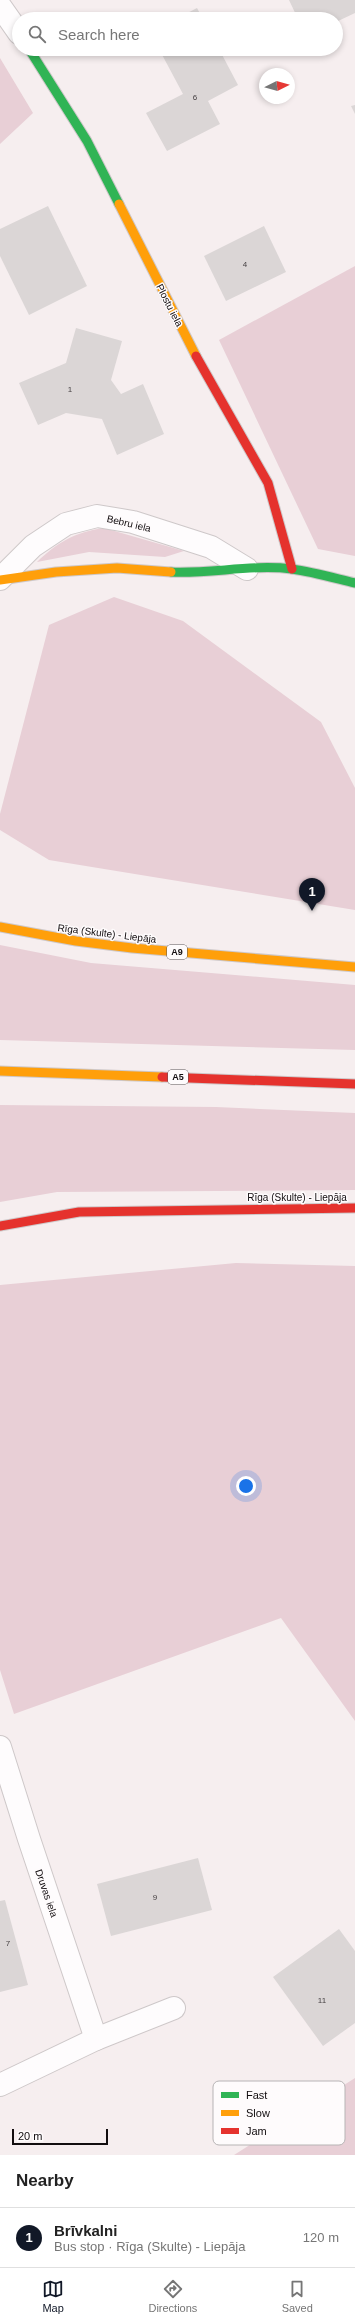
<!DOCTYPE html>
<html lang="en">
<head>
<meta charset="utf-8">
<style>
	:root { --surface:#fff; --page:#f6f6f6; --text:#222; --muted:#767676; --line:#e0e0e0; --accent:#111827 }
	body { margin:0; font-family:Helvetica,sans-serif; background:var(--page); color:var(--text) }
	.compass { position:absolute; left:259px; top:68px; width:36px; height:36px; border-radius:50%; background:var(--surface); box-shadow:0 2px 6px #0003; rotate:85deg }
	.scale { position:absolute; left:12px; bottom:10px; width:96px; box-sizing:border-box; padding-left:4px; border:2px solid #120d0f; border-top:0; font-size:11px; line-height:14px; white-space:nowrap; color:#120d0f; -webkit-text-stroke:3px #fefbfc; paint-order:stroke }
	.you { position:absolute; left:246px; top:1486px; width:14px; height:14px; margin:-10px; border:3px solid #fff; border-radius:50%; background:#1a73e8; box-shadow:0 0 0 6px #1a73e833 }
	.badge { display:grid; place-items:center; width:26px; height:26px; border-radius:50%; background:var(--accent); color:#fff; font-size:13px; font-weight:700 }
	.pin { position:absolute; translate:-50% -33px; filter:drop-shadow(0 1px 2px #0008) }
	.pin::after { content:''; position:absolute; top:21px; width:14px; height:12px; background:inherit; clip-path:polygon(0 0,100% 0,50% 100%) }
	.list { margin:0; padding:0; list-style:none }
	h2 { display:flex; justify-content:space-between; align-items:center; height:52px; margin:0; padding:0 16px; font-size:17px }
	h2 small { font-size:13px; font-weight:400; color:var(--muted) }
	.list li { display:grid; grid-template-columns:26px 1fr auto; gap:12px; align-items:center; box-sizing:border-box; height:60px; padding:0 16px; border-top:1px solid var(--line) }
	.list b { display:block; font-size:15px; white-space:nowrap }
	.list p { margin:0; font-size:13px; white-space:nowrap; color:var(--muted) }
	.list em { font-size:13px; font-style:normal; color:var(--muted) }
	.icon { flex:none; width:22px; height:22px; fill:none; stroke:currentColor; stroke-width:2; stroke-linecap:round; stroke-linejoin:round }
	.map { position:relative; flex:none; width:355px; height:2155px; overflow:hidden }
	.search { position:absolute; background:var(--surface); box-shadow:0 2px 6px #0003; left:12px; right:12px; top:12px; height:44px; display:flex; align-items:center; gap:10px; box-sizing:border-box; padding:0 14px; border-radius:22px; color:var(--muted); font-size:15px }
	.sheet { height:112px; background:var(--surface) }
	nav { display:flex; justify-content:space-around; align-items:center; box-sizing:border-box; height:56px; border-top:1px solid var(--line); background:var(--surface); font-size:11px; color:var(--muted) }
	nav a { display:grid; justify-items:center; gap:2px }
	nav .on { color:var(--accent) }
	.map>svg:first-child { display:block }
	.green { fill:#e8cfd6 }
	.building { fill:#dbd6d6 }
	.lines { fill:none; stroke-linecap:round; stroke-linejoin:round }
	.street-casing { stroke:#cec8c9; stroke-width:24 }
	.fast-casing { stroke:#cec8c9; stroke-width:11 }
	.slow-casing { stroke:#cec8c9; stroke-width:11 }
	.jam-casing { stroke:#cec8c9; stroke-width:11 }
	.street { stroke:#fefcfd; stroke-width:22 }
	.fast { stroke:#30b455; stroke-width:9 }
	.slow { stroke:#ff9f0a; stroke-width:9 }
	.jam { stroke:#e5322d; stroke-width:9 }
	.labels { text-anchor:middle; stroke-width:3; stroke-linejoin:round; paint-order:stroke }
	.number-label { font-size:8px; fill:#464143 }
	.shield { fill:#fefbfc; stroke:#595456; stroke-width:1 }
	.shield-label { font-size:9px; font-weight:bold; fill:#120d0f }
	.street-label { font-size:10px; fill:#120d0f; stroke:#fefbfc }
	.key { fill:#fefbfc; stroke:#b7b4b5; stroke-width:1 }
	.key-label { font-size:11px; fill:#120d0f }
</style>
</head>
<body>
<div class="map">
<svg width="355" height="2155" viewBox="0 0 355 2155">
	<rect width="100%" height="100%" fill="#f6eeef"/>
	<g class="green">
		<polygon points="0,58 33,113 0,144"/>
		<polygon points="355,266 355,556 318,549 219,340"/>
		<path d="M104,528L184,551L165,557L89,552L37,562C58,542 75,532 104,528Z"/>
		<polygon points="114,597 183,621 321,722 355,788 355,910 49,860 0,830 0,814 49,625"/>
		<polygon points="0,945 91,963 355,985 355,1050 0,1040"/>
		<polygon points="0,1105 216,1107 355,1113 355,1190 57,1192 0,1202"/>
		<polygon points="236,1263 355,1266 355,1721 281,1618 14,1714 0,1670 0,1285"/>
		<polygon points="355,2078 355,2155 234,2155"/>
	</g>
	<g class="building">
		<polygon points="289,0 355,0 355,13 336,22 336,19 298,19"/>
		<polygon points="197,8 203,19 176,19"/>
		<polygon points="159,49 219,49 238,85 208,101 220,124 167,151 146,113 183,94"/>
		<polygon points="355,105 355,114 351,106"/>
		<polygon points="48,206 87,286 29,315 0,256 0,229"/>
		<polygon points="264,226 286,272 226,301 204,256"/>
		<polygon points="76,328 122,341 111,380 121,394 143,384 164,434 117,455 102,419 66,413 38,425 19,383 66,363"/>
		<polygon points="198,1858 212,1910 111,1936 97,1884"/>
		<polygon points="5,1900 28,1985 0,1992 0,1901"/>
		<polygon points="339,1929 355,1951 355,2023 323,2046 273,1977"/>
	</g>
	<g class="lines">
		<g class="street-casing">
			<g id="street">
				<polyline points="0,6 19,33"/>
				<polyline points="0,579 33,546 66,524 97,516 133,522 211,547 247,569"/>
				<polyline points="0,1747 29,1839 96,2039"/>
				<polyline points="0,2085 96,2039 174,2008"/>
			</g>
		</g>
		<g class="fast-casing">
			<g id="fast">
				<polyline points="29,49 87,141 119,204"/>
				<path d="M171,572C211,574 252,564 292,569C313,572 334,578 355,583"/>
			</g>
		</g>
		<g class="slow-casing">
			<g id="slow">
				<polyline points="119,204 196,356"/>
				<polyline points="0,580 56,572 117,568 171,572"/>
				<polyline points="0,927 76,941 132,948 355,967"/>
				<polyline points="0,1071 162,1077"/>
			</g>
		</g>
		<g class="jam-casing">
			<g id="jam">
				<polyline points="196,356 268,483 292,569"/>
				<polyline points="162,1077 355,1084"/>
				<polyline points="0,1226 79,1212 355,1208"/>
			</g>
		</g>
		<use href="#street" class="street"/>
		<use href="#fast" class="fast"/>
		<use href="#slow" class="slow"/>
		<use href="#jam" class="jam"/>
	</g>
	<g class="labels">
		<g class="number-label">
			<text x="195" y="100">6</text>
			<text x="245" y="267">4</text>
			<text x="70" y="392">1</text>
			<text x="155" y="1900">9</text>
			<text x="8" y="1946">7</text>
			<text x="322" y="2003">11</text>
		</g>
		<g class="shield">
			<rect x="167" y="945" width="20" height="14" rx="3"/>
			<rect x="168" y="1070" width="20" height="14" rx="3"/>
		</g>
		<g class="shield-label">
			<text x="177" y="955">A9</text>
			<text x="178" y="1080">A5</text>
		</g>
		<g class="street-label">
			<text transform="translate(170 305) rotate(63)" y="4">Plostu iela</text>
			<text transform="translate(129 523) rotate(13)" y="4">Bebru iela</text>
			<text transform="translate(107 933) rotate(7)" y="4">Rīga (Skulte) - Liepāja</text>
			<text x="297" y="1201">Rīga (Skulte) - Liepāja</text>
			<text transform="translate(47 1893) rotate(71)" y="4">Druvas iela</text>
		</g>
	</g>
	<rect x="213" y="2081" width="132" height="64" rx="6" class="key"/>
	<rect x="221" y="2092" width="18" height="6" fill="#30b455"/>
	<rect x="221" y="2110" width="18" height="6" fill="#ff9f0a"/>
	<rect x="221" y="2128" width="18" height="6" fill="#e5322d"/>
	<g class="key-label">
		<text x="246" y="2099">Fast</text>
		<text x="246" y="2117">Slow</text>
		<text x="246" y="2135">Jam</text>
	</g>
</svg>
<svg class="compass" viewBox="-18 -18 36 36"><path d="M0-13l5 13h-10z" fill="#e53935"/><path d="M0 13l5-13h-10z" fill="#767676"/></svg>
<div class="scale">20 m</div>
<div class="you"></div>
<div class="pin badge" style="left:312px;top:911px">1</div>
<div class="search"><svg class="icon" aria-label="search" viewBox="0 0 24 24"><circle cx="10" cy="10" r="6"/><path d="M15 15l6 6"/></svg>Search here</div>
</div>
<section class="sheet">
<h2>Nearby<small></small></h2>
<ul class="list">
<li><span class="badge">1</span><div><b>Brīvkalni</b><p>Bus stop · Rīga (Skulte) - Liepāja</p></div><em>120 m</em></li>
</ul>
</section>
<nav>
<a class="on"><svg class="icon" aria-label="map" viewBox="0 0 24 24"><path d="M3 6l6-2 6 2 6-2v14l-6 2-6-2-6 2zM9 4v14M15 6v14"/></svg>Map</a>
<a><svg class="icon" aria-label="directions" viewBox="0 0 24 24"><path d="M12 3l9 9-9 9-9-9zM9 14v-3h6M13 9l2 2-2 2"/></svg>Directions</a>
<a><svg class="icon" aria-label="saved" viewBox="0 0 24 24"><path d="M7 4h10v16l-5-4-5 4z"/></svg>Saved</a>
</nav>
</body>
</html>
